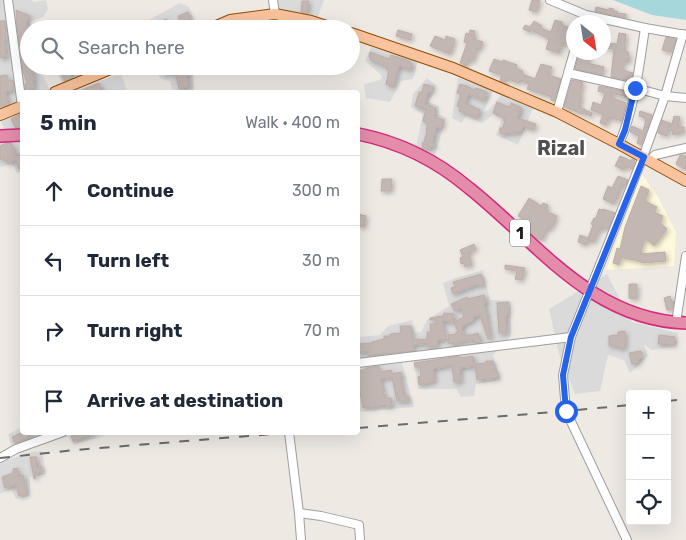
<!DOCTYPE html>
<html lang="en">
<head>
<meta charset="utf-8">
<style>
	:root { --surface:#fff; --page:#f2f2f3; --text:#1f2937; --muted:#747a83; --line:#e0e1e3 }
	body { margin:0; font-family:Rubik,sans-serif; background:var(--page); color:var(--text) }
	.controls { position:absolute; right:15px; bottom:15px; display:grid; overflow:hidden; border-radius:5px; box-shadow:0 5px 20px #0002 }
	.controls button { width:45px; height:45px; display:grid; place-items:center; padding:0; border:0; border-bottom:1px solid var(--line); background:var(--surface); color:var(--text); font:25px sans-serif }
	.compass { position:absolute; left:566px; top:15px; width:45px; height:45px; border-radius:50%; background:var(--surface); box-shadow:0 5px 20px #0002; rotate:150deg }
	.stop { position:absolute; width:15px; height:15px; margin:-11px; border:4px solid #2563eb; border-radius:50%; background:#fff }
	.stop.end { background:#2563eb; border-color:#fff; box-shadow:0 1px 5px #0008 }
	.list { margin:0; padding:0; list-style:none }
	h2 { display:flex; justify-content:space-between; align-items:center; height:65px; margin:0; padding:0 20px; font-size:21px }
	h2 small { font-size:16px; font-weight:400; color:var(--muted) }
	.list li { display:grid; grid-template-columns:32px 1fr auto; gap:15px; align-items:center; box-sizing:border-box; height:70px; padding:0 20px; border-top:1px solid var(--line) }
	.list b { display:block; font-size:19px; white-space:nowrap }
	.list em { font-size:16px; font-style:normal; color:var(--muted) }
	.icon { flex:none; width:28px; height:28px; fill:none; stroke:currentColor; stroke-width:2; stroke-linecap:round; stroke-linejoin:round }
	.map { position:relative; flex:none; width:686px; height:540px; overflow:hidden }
	.search { position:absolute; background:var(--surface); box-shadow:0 5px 20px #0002; left:20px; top:20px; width:340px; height:55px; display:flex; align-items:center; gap:12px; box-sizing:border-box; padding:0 18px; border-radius:28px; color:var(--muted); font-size:19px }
	.panel { position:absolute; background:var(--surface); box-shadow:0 5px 20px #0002; left:20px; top:90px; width:340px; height:345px; border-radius:5px }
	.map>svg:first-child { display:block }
	.residential { fill:#dbdada }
	.education { fill:#fef9dc }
	.water { fill:#a5d7db }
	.building { fill:#c2b7b3; stroke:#bfada6; filter:url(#shadow) }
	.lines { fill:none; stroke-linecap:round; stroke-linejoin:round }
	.minor-casing { stroke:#9e9e9e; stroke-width:10 }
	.major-casing { stroke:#914d05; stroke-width:12 }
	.highway-casing { stroke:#d3297e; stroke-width:14 }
	.minor { stroke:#fff; stroke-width:8 }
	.major { stroke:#f9c39d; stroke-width:10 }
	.highway { stroke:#e38daa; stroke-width:11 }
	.rail { stroke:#6b6b6b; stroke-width:2; stroke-dasharray:10 10; stroke-linecap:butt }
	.route { stroke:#2563eb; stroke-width:6 }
	.labels { text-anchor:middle; stroke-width:5; stroke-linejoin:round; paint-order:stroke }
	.shield { fill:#fff; stroke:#616161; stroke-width:1 }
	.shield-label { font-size:16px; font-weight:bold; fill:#1d1d1d }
	.quarter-label { font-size:20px; font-weight:bold; fill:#505050; stroke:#fff }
</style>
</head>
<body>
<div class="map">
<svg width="686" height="540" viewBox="0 0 686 540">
	<defs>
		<filter id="shadow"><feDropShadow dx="2" dy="2" stdDeviation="2.5" flood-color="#0004"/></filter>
	</defs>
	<rect width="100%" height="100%" fill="#eee9e3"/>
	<g class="residential">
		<polygon points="0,0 32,0 33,2 46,0 48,9 43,17 30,22 32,28 49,26 51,29 29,29 29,66 39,66 50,91 47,92 22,92 22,103 0,114"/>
		<polygon points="274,0 324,0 317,19 276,10"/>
		<polygon points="180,3 189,7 197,27 209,29 132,29"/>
		<polygon points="371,47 418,61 413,79 401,81 390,102 366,98 364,84 380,80 382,76 365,61"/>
		<polygon points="53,66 100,66 64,85"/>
		<polygon points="152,66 208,66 193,71 194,90 184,92 173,92 170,81 161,79"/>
		<polygon points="121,73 127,92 71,92"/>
		<polygon points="427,78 437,86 429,102 439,106 438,114 446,118 435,155 416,147 423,114 411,107 413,94"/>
		<polygon points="458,78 494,89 484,111 489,110 501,95 533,108 518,145 496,135 502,118 493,115 482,123 466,116 462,123 452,118"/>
		<polygon points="22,111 22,132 6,132 0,120"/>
		<polygon points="0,143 22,143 22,171 17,173 12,164 0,167"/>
		<polygon points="483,270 490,300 511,301 511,336 493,355 501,380 476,384 474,396 461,397 456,389 419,389 412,355 358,361 358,337 380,335 388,326 412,320 415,333 421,332 427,320 449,306 443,283 456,278"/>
		<polygon points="607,274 632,322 678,333 677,346 652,350 644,344 648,356 630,373 624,360 608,355 600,391 575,394 559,354 549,309"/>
		<polygon points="402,363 414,407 359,412 358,367"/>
		<polygon points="22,427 22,432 104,432 104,436 74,444 68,437 12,448 8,434"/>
		<polygon points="42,451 46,474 30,477 30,496 16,499 11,489 0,494 0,463 1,462 30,452"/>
	</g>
	<polygon class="education" points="642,174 658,197 676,232 674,266 606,270"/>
	<polygon class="water" points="613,0 686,0 686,20 652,15"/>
	<g class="building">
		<polygon points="532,0 540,0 536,12 529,10"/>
		<polygon points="302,1 309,1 307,13 301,12"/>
		<polygon points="596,7 609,10 609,8 614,9 613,11 617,11 617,13 626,14 626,18 595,11"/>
		<polygon points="16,10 30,16 26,24 29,28 29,66 31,66 35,80 33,81 35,88 26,92 25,84 27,84 23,71 16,19 17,19"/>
		<polygon points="188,12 191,21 181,25 178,16"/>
		<polygon points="166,19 168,23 156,29 146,29"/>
		<polygon points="555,20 562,22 562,25 574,29 574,46 562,43 559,53 546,49 549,39 531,30 530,32 523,29 525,25 530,27 534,21 542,26 541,28 551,32"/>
		<polygon points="0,21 5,21 6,40 5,40 7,57 0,58"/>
		<polygon points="398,30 412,34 410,40 396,36"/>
		<polygon points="470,30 475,31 474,39 483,42 480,49 477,48 473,61 468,60 466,66 460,63 467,43 464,42 466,33 469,34"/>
		<polygon points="619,33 626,34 624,51 628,52 630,61 623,62 623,70 633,73 631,81 611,77 614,49 606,48 607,43 617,44"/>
		<polygon points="435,36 445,40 446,36 455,39 450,54 430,46"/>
		<polygon points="666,37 676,39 671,52 662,50"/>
		<polygon points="370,52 389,59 391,55 407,60 411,62 410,64 412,65 411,70 399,66 393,87 386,84 389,70 386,69 387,67 370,60 371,58 369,57"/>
		<polygon points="584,53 590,55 587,63 604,67 602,75 575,69 579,54 583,55"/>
		<polygon points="494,59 503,62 503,60 517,65 516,68 523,71 522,74 535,79 541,64 552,67 548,75 561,79 554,101 551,100 552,97 527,89 529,84 520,80 519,83 506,78 505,82 500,81 502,75 489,71"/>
		<polygon points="57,66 79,66 80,70 70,75 72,78 65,81"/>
		<polygon points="162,66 186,66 189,75 187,76 190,86 179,89 176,75 174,76 173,72 164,74"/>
		<polygon points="7,75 8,81 13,80 14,90 5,92 9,103 0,107 0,76"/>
		<polygon points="572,80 583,82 580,96 582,97 579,107 592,113 591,116 583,113 582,114 578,112 564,107"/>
		<polygon points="99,83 103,92 77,92"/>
		<polygon points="424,84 434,87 431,93 428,92 425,104 436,108 434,117 444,120 441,129 437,127 434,135 433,138 434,147 423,149 422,143 424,142 427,131 426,130 428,124 423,121 426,109 415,106 419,92 422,92"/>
		<polygon points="460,84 467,86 474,90 476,88 487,92 484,101 469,94 465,103 480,110 477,118 459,111 460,107 457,106 461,94 457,93"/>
		<polygon points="599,86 629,92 628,97 611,93 610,97 626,103 622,121 609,117 606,125 600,123 603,114 591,110 593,102 601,105 605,93 598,91"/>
		<polygon points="497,102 509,107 511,103 522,108 517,118 536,124 534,130 523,127 521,132 500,134 500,128 503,128 505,118 493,113"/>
		<polygon points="640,111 652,115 641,145 637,143 639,136 630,132 632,126 643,131 646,120 645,120 645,118 639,116"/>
		<polygon points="22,113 22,127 16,128 11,119"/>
		<polygon points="674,116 680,117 678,127 684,127 684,132 673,135 670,124 667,136 658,133 662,120 672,124"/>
		<polygon points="6,143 11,143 17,156 22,152 22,167 19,169 15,160 8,164 4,158 0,160 0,146"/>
		<polygon points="680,155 683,155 686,156 686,170 676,164"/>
		<polygon points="620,156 631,161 632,159 635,161 632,169 626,166 624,170 615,166"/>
		<polygon points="618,176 628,180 626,185 623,184 614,204 603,199 608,186 612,188"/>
		<polygon points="382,179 392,179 391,191 381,191"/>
		<polygon points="641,186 649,190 645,201 657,207 654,212 663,216 660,223 667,229 654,246 645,238 640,254 665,252 666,261 644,263 631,259 631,260 621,257 619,265 613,263 617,248 620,249 625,227"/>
		<polygon points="529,198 541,206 543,203 548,205 546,211 557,216 551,229 547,228 542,240 536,238 529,231 532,224 518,216"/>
		<polygon points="599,209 603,210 603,209 615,213 608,230 602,227 601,230 599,229 594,242 588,240 586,245 578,242 580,235 588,238 593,225 591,224 594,218 596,218"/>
		<polygon points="358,214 366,216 364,227 358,226"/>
		<polygon points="474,244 476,249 468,253 472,265 465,267 464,263 461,264 460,258 463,257 460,250"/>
		<polygon points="505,265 525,268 522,280 515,279 517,271 505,269"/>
		<polygon points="481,274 484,284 479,286 478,284 453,294 451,288 455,287 453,282"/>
		<polygon points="629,284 637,284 637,299 629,298"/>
		<polygon points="484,295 487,303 484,304 488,316 487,316 491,338 488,339 480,315 473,317 474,320 462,326 463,335 471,335 478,333 481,342 474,343 473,340 464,340 464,342 449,344 448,335 456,334 456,332 458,332 454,322 464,317 461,308 455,311 451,304 467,297 468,299"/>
		<polygon points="670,296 672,302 674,301 672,309 667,310 664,298"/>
		<polygon points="508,302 508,315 506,316 507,333 499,333 497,303"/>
		<polygon points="444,313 454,314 453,322 442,321 446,339 437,341 437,347 427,347 427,343 413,345 413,351 385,354 385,352 368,356 368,351 358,353 358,344 372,343 372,342 384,339 384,336 390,336 390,334 401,333 400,326 411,326 412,339 418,339 418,340 427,339 427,332 431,332 430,324 437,324 436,320 430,320 430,318 443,316"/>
		<polygon points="625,331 625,348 618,348 618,346 609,346 609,336 618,335 618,332"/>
		<polygon points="659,335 675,337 674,345 658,344"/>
		<polygon points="641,351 642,358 638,359 639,363 632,364 629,353"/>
		<polygon points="459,356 459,358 473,356 474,366 460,368 461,382 454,382 452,365 433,369 435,381 419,385 418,377 421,376 420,367 415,367 414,363"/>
		<polygon points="486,361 493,361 494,371 497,370 498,378 477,380 475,364 486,363"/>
		<polygon points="379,366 380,372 391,370 392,374 401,372 402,377 400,377 404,396 408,396 409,401 397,401 392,377 380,379 385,398 391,398 392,406 386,407 386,405 375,406 375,407 371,408 371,406 363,408 358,381 358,371 365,369 366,368"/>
		<polygon points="23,432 37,432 37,433 28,436 29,438 15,443 12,437"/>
		<polygon points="79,432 94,432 95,433 73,441 71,436"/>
		<polygon points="30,457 37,457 36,467 41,466 42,472 36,473 36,478 34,479"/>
		<polygon points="18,468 18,476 23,475 27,494 19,496 16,485 5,488 2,477 13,473 13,469"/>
	</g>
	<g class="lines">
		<g class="minor-casing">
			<g id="minor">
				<polyline points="8,0 22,106"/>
				<polyline points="273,0 275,14"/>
				<polyline points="550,0 586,15 645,28 686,35"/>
				<polyline points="568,73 635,88 665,96 686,98"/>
				<polyline points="557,112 574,52"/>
				<path d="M619,144C635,108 639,67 645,28"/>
				<polyline points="649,160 655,155 686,148"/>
				<polyline points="676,323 686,256"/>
				<polyline points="358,363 571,337"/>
				<polyline points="289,432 299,513"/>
				<polyline points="0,458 16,449 63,432"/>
				<polyline points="301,540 299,513 321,516 359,525 360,540"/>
				<polyline points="627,540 566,411 563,375 571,337 643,157 665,96 683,34"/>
			</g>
		</g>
		<g class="major-casing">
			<g id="major">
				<polyline points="209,29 230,20 275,14 311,21 336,29"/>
				<polyline points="351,33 453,68 557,112 619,144 686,181"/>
				<polyline points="55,92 118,66"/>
				<polyline points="0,115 22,106"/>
			</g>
		</g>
		<g class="highway-casing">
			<g id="highway">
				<path d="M358,134C399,142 437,161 469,188C537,242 591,320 686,323"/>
				<polyline points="0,136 22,135"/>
			</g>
		</g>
		<use href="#minor" class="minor"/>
		<use href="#major" class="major"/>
		<use href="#highway" class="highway"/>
		<g class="rail">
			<polyline points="667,401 686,399"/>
			<polyline points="358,428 566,411 630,405"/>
			<polyline points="0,458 75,450 298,432"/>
		</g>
	</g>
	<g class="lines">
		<polyline class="route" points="566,411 563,375 571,337 644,157 619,144 625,130 635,88"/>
	</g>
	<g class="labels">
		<rect class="shield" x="510" y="219.5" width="20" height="27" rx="4"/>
		<g class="shield-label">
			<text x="520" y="239">1</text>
		</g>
		<g class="quarter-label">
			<text x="561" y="155">Rizal</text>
		</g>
	</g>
</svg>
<div class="controls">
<button>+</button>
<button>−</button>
<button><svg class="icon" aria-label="locate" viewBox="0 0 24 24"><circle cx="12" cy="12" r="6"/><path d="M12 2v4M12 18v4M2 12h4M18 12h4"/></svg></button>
</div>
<svg class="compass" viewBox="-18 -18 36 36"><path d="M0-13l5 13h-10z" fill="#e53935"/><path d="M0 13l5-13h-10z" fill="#747a83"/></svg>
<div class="stop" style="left:566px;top:411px"></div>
<div class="stop end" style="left:635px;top:88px"></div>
<div class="search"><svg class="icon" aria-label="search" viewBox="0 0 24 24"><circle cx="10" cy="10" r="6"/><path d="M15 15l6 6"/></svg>Search here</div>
<section class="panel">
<h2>5 min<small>Walk · 400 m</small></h2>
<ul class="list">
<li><svg class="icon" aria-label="ahead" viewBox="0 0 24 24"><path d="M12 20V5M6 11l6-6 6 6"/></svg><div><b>Continue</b></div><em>300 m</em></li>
<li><svg class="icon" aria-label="left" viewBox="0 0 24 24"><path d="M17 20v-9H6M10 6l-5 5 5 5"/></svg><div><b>Turn left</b></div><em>30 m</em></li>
<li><svg class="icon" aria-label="right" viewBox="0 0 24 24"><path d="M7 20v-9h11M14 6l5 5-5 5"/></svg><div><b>Turn right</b></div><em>70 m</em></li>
<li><svg class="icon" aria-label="arrive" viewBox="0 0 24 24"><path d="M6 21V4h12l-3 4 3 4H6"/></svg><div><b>Arrive at destination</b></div></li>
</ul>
</section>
</div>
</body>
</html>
